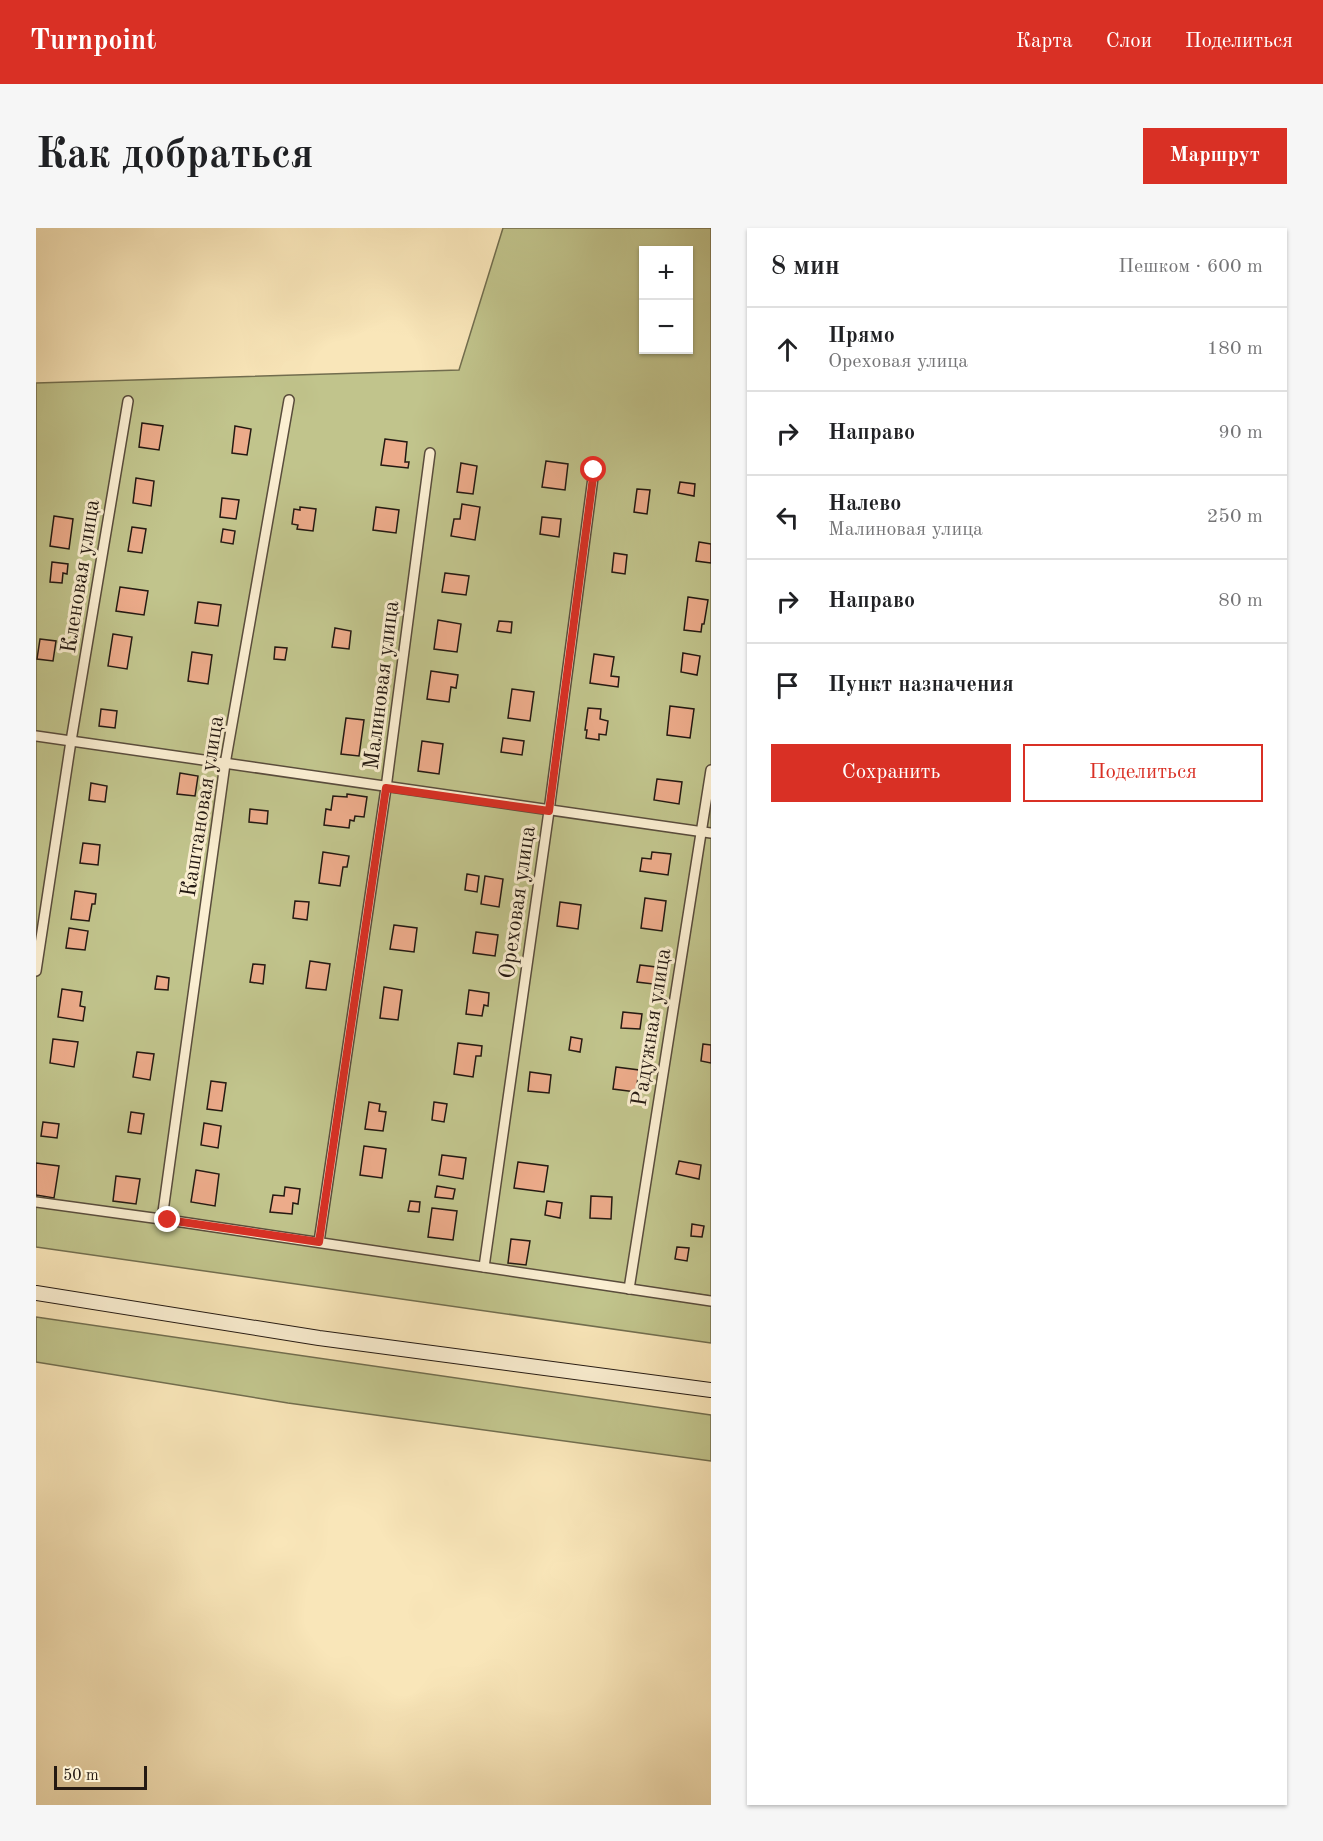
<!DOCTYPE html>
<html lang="ru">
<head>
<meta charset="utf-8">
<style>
	:root { --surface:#fff; --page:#f6f6f6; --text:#202124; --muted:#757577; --line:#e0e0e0; --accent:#d93025 }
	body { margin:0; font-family:"Old Standard TT",serif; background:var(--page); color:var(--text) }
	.controls { position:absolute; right:18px; top:18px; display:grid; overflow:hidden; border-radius:0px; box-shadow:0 2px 4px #0004 }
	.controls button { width:54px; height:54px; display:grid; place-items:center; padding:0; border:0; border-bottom:2px solid var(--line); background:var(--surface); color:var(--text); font:30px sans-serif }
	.scale { position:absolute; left:18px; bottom:15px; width:93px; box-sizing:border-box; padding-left:6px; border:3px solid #241912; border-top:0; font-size:16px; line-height:21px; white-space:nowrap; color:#241912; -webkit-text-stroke:4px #fbefd2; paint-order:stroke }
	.stop { position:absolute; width:18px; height:18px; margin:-14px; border:4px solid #d93025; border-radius:50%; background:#fff }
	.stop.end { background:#d93025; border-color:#fff; box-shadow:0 2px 6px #0008 }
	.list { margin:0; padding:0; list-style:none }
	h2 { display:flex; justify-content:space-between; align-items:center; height:78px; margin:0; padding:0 24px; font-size:26px }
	h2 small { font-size:20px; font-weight:400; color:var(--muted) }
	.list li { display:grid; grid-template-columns:39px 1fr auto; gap:18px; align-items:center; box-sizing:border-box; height:84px; padding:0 24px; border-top:2px solid var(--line) }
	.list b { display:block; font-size:22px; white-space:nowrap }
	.list p { margin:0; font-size:20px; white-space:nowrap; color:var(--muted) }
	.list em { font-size:20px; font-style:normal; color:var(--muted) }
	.actions { display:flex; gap:12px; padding:18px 24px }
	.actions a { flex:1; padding:14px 0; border:2px solid var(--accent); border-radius:0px; text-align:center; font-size:21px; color:var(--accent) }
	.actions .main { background:var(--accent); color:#fff }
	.icon { flex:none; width:33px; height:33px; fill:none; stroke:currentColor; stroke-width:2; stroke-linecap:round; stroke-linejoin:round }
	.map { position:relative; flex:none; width:675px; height:1577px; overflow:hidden; border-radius:0px }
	header { display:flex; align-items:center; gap:36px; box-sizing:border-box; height:84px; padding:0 30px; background:var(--accent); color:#fff }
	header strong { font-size:28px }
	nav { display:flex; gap:33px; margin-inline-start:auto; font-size:21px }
	.intro { display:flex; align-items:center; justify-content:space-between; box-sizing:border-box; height:144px; padding:0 36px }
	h1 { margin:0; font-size:42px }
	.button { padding:15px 27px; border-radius:0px; background:var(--accent); color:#fff; font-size:21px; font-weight:700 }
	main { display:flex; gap:36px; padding:0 36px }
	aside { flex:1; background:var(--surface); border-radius:0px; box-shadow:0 2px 4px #0004 }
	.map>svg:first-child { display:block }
	.green { fill:#c1c48c; stroke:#726e4f; stroke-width:1.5; fill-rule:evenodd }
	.building { fill:#ecab8a; stroke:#241912; stroke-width:1.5 }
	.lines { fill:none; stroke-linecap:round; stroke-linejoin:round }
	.street-casing { stroke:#594c3c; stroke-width:12 }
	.secondary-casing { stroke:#241912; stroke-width:16 }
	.street { stroke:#fbefd2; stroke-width:9 }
	.secondary { stroke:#fbefd2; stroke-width:14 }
	.route { stroke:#d93025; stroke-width:8 }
	.labels { text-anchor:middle; stroke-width:6; stroke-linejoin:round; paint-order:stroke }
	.street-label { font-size:22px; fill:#241912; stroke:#fbefd2 }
</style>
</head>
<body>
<header>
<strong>Turnpoint</strong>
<nav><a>Карта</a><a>Слои</a><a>Поделиться</a></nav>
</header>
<div class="intro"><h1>Как добраться</h1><a class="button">Маршрут</a></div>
<main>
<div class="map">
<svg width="675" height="1577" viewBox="0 0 675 1577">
	<rect width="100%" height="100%" fill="#f9e6b9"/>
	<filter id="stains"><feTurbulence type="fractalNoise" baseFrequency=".00333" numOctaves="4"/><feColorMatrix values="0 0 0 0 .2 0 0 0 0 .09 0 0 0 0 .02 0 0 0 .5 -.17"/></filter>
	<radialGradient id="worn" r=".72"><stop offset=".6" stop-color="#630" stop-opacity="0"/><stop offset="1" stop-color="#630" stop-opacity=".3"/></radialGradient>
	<g class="green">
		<path d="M467,0H675V1068L0,970V155L423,142ZM608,22H652V122H608Z"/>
		<polygon points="0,977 675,1074 675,1115 0,1019"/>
		<polygon points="0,1089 675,1187 675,1233 252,1175 0,1134"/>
	</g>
	<g class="building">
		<polygon points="106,195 127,198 123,222 103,219"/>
		<polygon points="199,198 215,201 211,227 196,225"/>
		<polygon points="349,211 371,214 369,234 373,234 372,240 345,237"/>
		<polygon points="510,233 532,236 529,262 506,259"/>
		<polygon points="425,235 441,238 437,266 421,264"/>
		<polygon points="100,250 118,253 115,278 97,275"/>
		<polygon points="644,254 659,256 658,268 642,265"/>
		<polygon points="601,261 614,262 611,286 598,284"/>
		<polygon points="186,270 203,272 200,291 184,289"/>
		<polygon points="426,276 444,279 439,312 415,308 418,291 424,291"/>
		<polygon points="264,279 280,281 277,303 261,301 262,297 256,296 258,281 264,282"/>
		<polygon points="340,279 363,282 360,305 337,302"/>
		<polygon points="18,288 37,291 33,321 14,318"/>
		<polygon points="506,289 525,291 523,309 504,306"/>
		<polygon points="96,299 110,301 106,325 92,323"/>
		<polygon points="187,301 199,303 197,316 185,314"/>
		<polygon points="663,314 675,316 675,335 660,333"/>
		<polygon points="578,325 591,327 589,346 576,344"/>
		<polygon points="16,334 32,336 31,346 27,345 26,355 14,354"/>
		<polygon points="409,345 433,348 430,367 406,364"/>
		<polygon points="84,359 112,363 108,387 80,383"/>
		<polygon points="652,369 672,372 668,396 666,396 665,404 648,402"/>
		<polygon points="162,374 185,377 182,398 159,395"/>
		<polygon points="402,392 425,396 421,424 398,421"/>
		<polygon points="463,393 476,394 475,405 461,403"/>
		<polygon points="299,400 315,403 313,421 296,419"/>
		<polygon points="77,406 96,409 91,441 72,438"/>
		<polygon points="4,411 20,413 17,433 1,431"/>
		<polygon points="239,419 251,420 249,432 238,431"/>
		<polygon points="156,424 176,427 172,456 152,453"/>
		<polygon points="647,425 664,428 661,447 645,444"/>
		<polygon points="558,426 578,429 575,448 583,449 582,459 554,455"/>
		<polygon points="395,443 422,447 420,460 415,459 413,474 391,471"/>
		<polygon points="476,461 498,464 494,493 472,490"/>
		<polygon points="634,478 658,481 654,510 631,507"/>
		<polygon points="552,480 565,481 564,491 572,493 570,507 563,506 563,512 550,510 551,502 549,502"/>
		<polygon points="65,481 81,483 79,500 63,498"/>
		<polygon points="310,490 328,492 323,528 305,526"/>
		<polygon points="467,510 488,513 486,527 465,524"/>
		<polygon points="386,513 407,516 403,546 382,543"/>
		<polygon points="144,545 162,548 159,568 141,566"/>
		<polygon points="621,551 646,554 643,576 618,572"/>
		<polygon points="55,555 71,558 69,574 53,572"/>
		<polygon points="311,566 331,569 328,589 319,588 318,593 314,592 313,600 288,597 290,581 295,582 297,568 311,569"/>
		<polygon points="214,581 232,583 231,596 213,594"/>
		<polygon points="47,615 64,617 62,637 44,635"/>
		<polygon points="287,624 313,628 311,639 307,639 304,658 283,655"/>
		<polygon points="616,624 635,626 632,647 604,643 606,630 615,631"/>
		<polygon points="431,646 443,648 441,664 429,662"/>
		<polygon points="449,648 467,651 463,679 445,676"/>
		<polygon points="39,663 60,666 59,676 56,676 53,693 35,691"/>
		<polygon points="609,670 630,673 626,703 605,700"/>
		<polygon points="259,673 273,674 271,692 257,690"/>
		<polygon points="524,674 545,677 542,701 521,698"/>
		<polygon points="358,697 381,700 378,724 354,721"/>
		<polygon points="33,700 52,703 49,722 30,720"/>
		<polygon points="440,704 462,707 459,728 437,725"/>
		<polygon points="274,733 294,736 290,762 270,760"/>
		<polygon points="217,736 229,737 227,756 214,754"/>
		<polygon points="604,737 620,739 617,756 601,754"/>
		<polygon points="121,748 133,750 132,762 119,761"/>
		<polygon points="348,759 366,762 362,792 344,790"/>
		<polygon points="26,761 46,764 44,778 49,779 47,793 22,789"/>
		<polygon points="433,762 453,765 452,778 448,777 446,788 430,786"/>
		<polygon points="587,784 606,786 604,801 585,800"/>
		<polygon points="535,809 546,811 544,824 533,822"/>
		<polygon points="17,811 42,814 38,839 14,835"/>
		<polygon points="422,815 446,818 445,828 440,828 437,849 418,846"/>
		<polygon points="667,816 675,817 675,835 665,833"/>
		<polygon points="101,824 118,826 114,852 97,849"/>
		<polygon points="580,839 603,842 600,864 577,861"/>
		<polygon points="494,844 515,847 513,865 492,863"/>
		<polygon points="175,853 190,855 186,883 171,881"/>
		<polygon points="333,874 344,876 343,883 350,884 347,903 329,901"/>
		<polygon points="398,874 411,876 408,894 396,892"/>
		<polygon points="95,884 108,886 105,906 92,904"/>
		<polygon points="7,894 23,896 21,910 5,908"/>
		<polygon points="168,895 185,898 182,920 165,917"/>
		<polygon points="328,918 350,921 346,950 324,947"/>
		<polygon points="406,927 430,930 427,951 403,947"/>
		<polygon points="643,933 665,937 663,951 640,946"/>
		<polygon points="482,934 512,938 508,964 478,960"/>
		<polygon points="0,935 23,938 18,970 0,967"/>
		<polygon points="160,942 183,946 179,978 155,974"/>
		<polygon points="80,948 104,951 100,976 77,973"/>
		<polygon points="401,958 419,961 417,971 399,969"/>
		<polygon points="249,959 264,961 262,976 257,975 256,986 234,984 237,967 248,968"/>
		<polygon points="555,968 576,969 575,991 554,990"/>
		<polygon points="374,973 384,974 383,984 372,983"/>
		<polygon points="511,973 526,975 524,990 509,987"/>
		<polygon points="396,980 421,983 417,1012 392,1009"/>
		<polygon points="656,996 668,998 666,1009 655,1008"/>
		<polygon points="475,1011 494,1013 490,1037 472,1035"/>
		<polygon points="641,1019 653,1020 651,1033 639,1031"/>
	</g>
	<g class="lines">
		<g class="street-casing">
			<g id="street">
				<polyline points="0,508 675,605"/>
				<polyline points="0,743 35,513 92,173"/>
				<polyline points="0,974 132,992 675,1073"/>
				<polyline points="126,991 189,536 253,172"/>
				<polyline points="283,1014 350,560 394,225"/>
				<polyline points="448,1039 513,583 558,242"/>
				<polyline points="593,1061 675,542"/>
			</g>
		</g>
		<g class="secondary-casing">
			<polyline id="secondary" points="0,1065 283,1110 675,1162"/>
		</g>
		<use href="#street" class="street"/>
		<use href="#secondary" class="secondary"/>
	</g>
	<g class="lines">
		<polyline class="route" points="132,992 283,1014 350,560 513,583 558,242"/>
	</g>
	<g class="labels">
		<g class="street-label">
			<text transform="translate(43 348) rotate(-81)" y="8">Кленовая улица</text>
			<text transform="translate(344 457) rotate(-83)" y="8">Малиновая улица</text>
			<text transform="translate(165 578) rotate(-81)" y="8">Каштановая улица</text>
			<text transform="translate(480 674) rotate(-82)" y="8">Ореховая улица</text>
			<text transform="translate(614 799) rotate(-81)" y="8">Радужная улица</text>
		</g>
	</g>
	<rect width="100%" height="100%" filter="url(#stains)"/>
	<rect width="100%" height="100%" fill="url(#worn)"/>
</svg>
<div class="controls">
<button>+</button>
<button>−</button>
</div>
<div class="scale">50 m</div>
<div class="stop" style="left:558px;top:242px"></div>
<div class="stop end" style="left:132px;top:992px"></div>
</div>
<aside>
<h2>8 мин<small>Пешком · 600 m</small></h2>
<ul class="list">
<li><svg class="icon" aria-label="ahead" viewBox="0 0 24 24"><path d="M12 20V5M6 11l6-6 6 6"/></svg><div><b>Прямо</b><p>Ореховая улица</p></div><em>180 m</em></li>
<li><svg class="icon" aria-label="right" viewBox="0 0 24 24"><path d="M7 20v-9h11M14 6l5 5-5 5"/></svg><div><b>Направо</b></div><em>90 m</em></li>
<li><svg class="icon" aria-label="left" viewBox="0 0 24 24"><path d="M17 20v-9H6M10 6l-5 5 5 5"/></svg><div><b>Налево</b><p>Малиновая улица</p></div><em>250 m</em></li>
<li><svg class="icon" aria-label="right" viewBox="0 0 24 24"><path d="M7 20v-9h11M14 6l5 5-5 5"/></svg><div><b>Направо</b></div><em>80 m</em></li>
<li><svg class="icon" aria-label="arrive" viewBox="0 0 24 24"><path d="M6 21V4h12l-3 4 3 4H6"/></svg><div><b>Пункт назначения</b></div></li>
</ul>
<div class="actions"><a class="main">Сохранить</a><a>Поделиться</a></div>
</aside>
</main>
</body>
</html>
